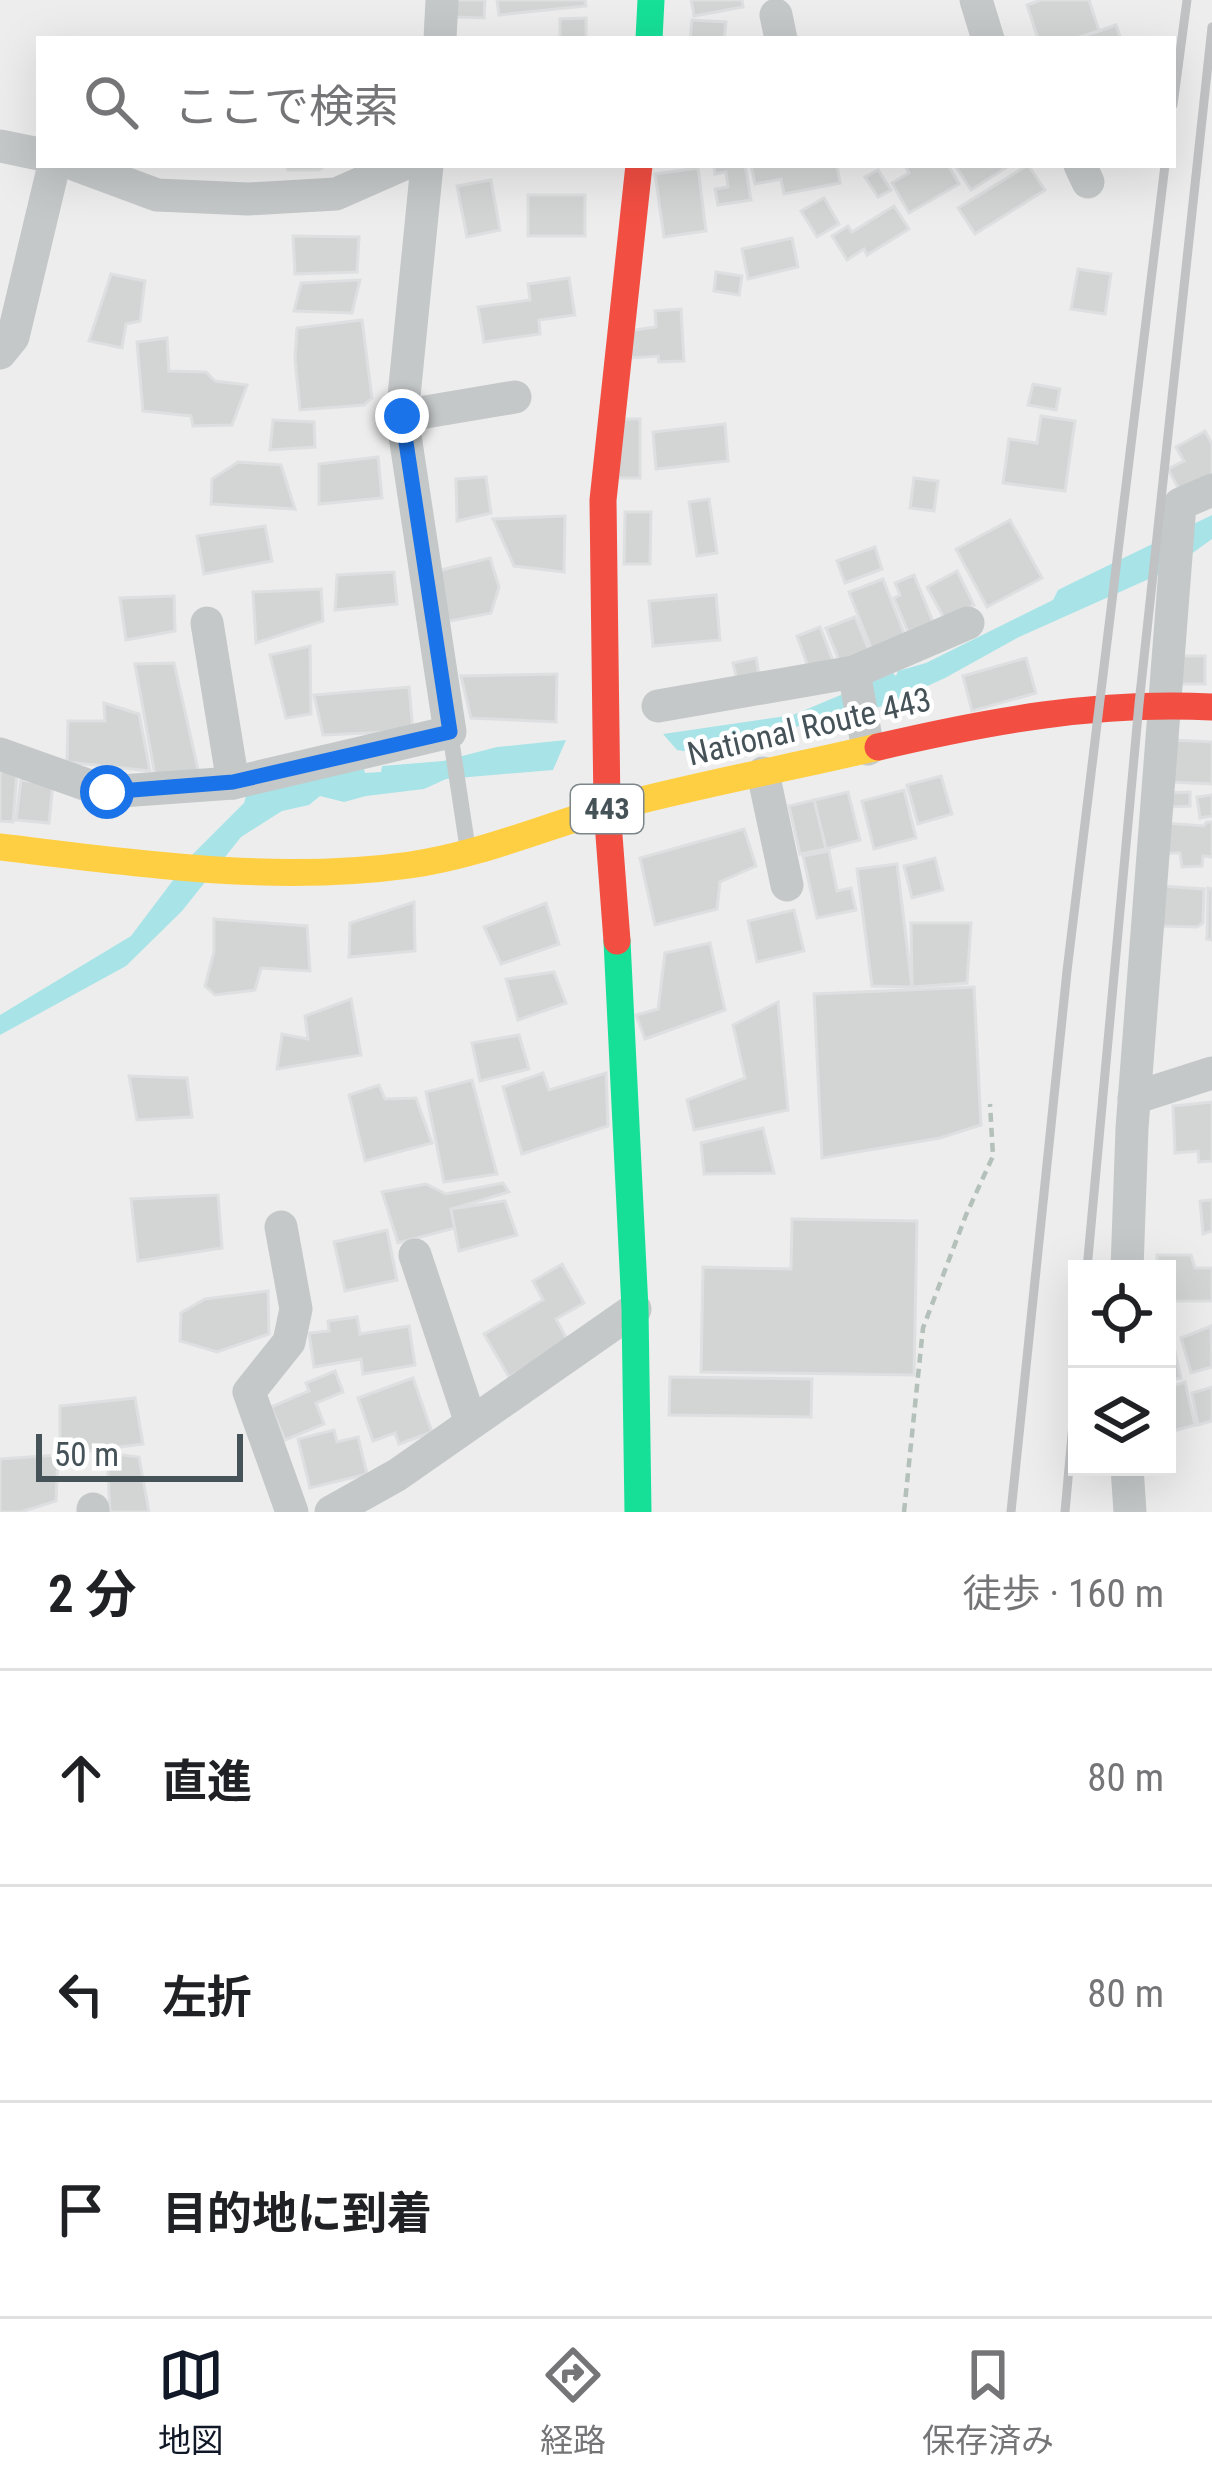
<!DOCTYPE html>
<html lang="ja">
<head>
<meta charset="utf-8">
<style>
	:root { --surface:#fff; --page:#f2f2f2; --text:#202124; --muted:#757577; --line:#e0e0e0; --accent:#111827 }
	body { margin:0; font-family:"Roboto Condensed","Noto Sans JP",sans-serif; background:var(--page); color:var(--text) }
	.controls { position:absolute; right:36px; bottom:36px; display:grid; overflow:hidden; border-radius:0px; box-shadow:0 12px 48px #0002 }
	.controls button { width:108px; height:108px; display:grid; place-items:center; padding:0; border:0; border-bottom:3px solid var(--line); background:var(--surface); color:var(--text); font:60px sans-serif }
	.scale { position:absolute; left:36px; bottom:30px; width:207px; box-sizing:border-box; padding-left:12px; border:6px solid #455258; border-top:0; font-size:33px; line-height:42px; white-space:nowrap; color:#455258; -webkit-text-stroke:9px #fff; paint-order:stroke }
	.stop { position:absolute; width:36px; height:36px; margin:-27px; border:9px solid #1a73e8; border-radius:50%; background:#fff }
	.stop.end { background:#1a73e8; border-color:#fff; box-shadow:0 3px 12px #0008 }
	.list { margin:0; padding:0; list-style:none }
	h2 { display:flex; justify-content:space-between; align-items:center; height:156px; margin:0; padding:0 48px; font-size:51px }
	h2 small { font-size:39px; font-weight:400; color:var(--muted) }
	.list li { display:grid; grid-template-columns:78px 1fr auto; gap:36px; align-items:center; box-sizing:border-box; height:216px; padding:0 48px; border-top:3px solid var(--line) }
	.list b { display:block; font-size:45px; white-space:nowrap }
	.list em { font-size:39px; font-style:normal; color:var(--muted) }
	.icon { flex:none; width:66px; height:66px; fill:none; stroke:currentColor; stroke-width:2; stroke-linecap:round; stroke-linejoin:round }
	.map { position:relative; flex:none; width:1212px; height:1512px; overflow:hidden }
	.search { position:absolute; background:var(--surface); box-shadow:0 12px 48px #0002; left:36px; right:36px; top:36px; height:132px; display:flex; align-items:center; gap:30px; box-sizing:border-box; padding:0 42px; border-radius:0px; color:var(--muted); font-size:45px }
	.sheet { height:804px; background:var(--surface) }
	nav { display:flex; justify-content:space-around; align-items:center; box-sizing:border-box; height:168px; border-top:3px solid var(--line); background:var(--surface); font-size:33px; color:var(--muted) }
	nav a { display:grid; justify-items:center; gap:6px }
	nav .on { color:var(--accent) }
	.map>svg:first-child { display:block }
	.water { fill:#a8e4e7 }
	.building { fill:#d3d5d5; stroke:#dedfe0; stroke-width:3 }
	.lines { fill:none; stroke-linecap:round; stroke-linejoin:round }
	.path { stroke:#b4c0ba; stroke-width:4.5; stroke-dasharray:9 6; stroke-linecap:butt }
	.lane { stroke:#c4c8c9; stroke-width:16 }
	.street { stroke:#c4c8c9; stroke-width:33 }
	.fast { stroke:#16e098; stroke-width:27 }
	.slow { stroke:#ffcf43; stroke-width:27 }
	.jam { stroke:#f24e42; stroke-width:27 }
	.rail { stroke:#c0c2c4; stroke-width:9 }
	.route { stroke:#1a73e8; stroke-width:15 }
	.labels { text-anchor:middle; stroke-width:9; stroke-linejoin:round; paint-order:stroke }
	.shield { fill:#fff; stroke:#7d868a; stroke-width:3 }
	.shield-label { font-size:30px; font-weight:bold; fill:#455258 }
	.street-label { font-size:33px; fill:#455258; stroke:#fff }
</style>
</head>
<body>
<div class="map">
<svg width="1212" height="1512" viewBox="0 0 1212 1512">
	<rect width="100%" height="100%" fill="#ededed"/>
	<g class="water">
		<polygon points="1212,515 1212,539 1169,570 1019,637 945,678 883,706 691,752 677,750 663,734 793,715 893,673 896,676 898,671 926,663 1053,600 1058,590 1070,584"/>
		<polygon points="566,740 553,770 446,779 424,789 366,796 344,802 320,796 309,805 282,811 241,837 182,911 126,966 0,1035 0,1015 131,936 192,855 244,803 247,793 364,769 365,773 381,772 382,766 443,761 497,747"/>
	</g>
	<g class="building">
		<polygon points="454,0 485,0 484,18 454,17"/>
		<polygon points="497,0 585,0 586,6 499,15"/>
		<polygon points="691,0 742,0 743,7 694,16"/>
		<polygon points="1041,0 1089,0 1099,31 1074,39 1038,39 1027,5"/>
		<polygon points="586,18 586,39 560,39 560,19"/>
		<polygon points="692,20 726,22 724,39 690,39"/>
		<polygon points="1116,25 1121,39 1074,39 1099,31"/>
		<polygon points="285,165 326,165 319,170 288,170"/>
		<polygon points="714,165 745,165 751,200 718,205 715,189 728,187 726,172 715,174"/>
		<polygon points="751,165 837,165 840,183 784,194 781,179 755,184"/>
		<polygon points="905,165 948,165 959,184 909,213 892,183 909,173"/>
		<polygon points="955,165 1010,165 971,190"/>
		<polygon points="1028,165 1045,190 975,234 958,208"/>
		<polygon points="698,168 706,231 664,237 655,174"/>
		<polygon points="878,170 891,190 878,197 865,177"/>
		<polygon points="491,180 500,230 467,237 457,186"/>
		<rect x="528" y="195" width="57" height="41"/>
		<polygon points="824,198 839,224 817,237 801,211"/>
		<polygon points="894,206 909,229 867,255 864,249 847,260 832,236 848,226 852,232"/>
		<polygon points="293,236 359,237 357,272 295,274"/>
		<polygon points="792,238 798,267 748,279 742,249"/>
		<polygon points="1078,269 1111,274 1105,314 1071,309"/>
		<polygon points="716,272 742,276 739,295 714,291"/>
		<polygon points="111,274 145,281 140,321 126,324 122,348 89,341"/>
		<polygon points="569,278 575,315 539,320 540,334 484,342 478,307 530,300 528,284"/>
		<polygon points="360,280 352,313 294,311 301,283"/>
		<polygon points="681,309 684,361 659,362 658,356 631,358 628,331 656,327 655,311"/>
		<polygon points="362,320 372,398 364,405 300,410 295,359 297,328"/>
		<polygon points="167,338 169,371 206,372 215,381 247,385 232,425 193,426 191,416 143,411 137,342"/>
		<polygon points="1033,384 1060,389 1056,410 1028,405"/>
		<polygon points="1041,416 1075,421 1065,491 1003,483 1009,439 1037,443"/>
		<polygon points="617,419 640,419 640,478 618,478"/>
		<polygon points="273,420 314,422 315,447 270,450"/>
		<polygon points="725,424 728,461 656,469 653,432"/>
		<polygon points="1205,431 1212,444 1212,482 1183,497 1168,469 1184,461 1176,447"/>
		<polygon points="378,457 382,498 319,504 319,464"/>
		<polygon points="238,462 281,465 295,509 211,504 212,479"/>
		<polygon points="486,477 491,513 457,521 456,479"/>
		<polygon points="914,478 938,481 934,511 910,508"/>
		<polygon points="709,499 717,553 697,556 689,502"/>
		<polygon points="625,512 651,512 650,564 624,564"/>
		<polygon points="565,516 564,572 514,566 493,519"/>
		<polygon points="1010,520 1042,578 987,607 956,549"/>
		<polygon points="265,526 272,561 204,574 197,536"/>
		<polygon points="875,547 882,569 845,583 837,561"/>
		<polygon points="490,558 499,587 491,613 450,621 439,614 437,571"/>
		<polygon points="957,571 974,605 945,620 927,587"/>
		<polygon points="394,572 397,604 335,610 337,575"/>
		<polygon points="914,575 933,622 908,632 894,598 900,595 895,583"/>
		<polygon points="883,579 907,641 873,653 849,592"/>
		<polygon points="321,589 323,621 256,643 253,592"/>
		<polygon points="716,595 720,640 653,646 649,601"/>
		<polygon points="174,596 175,631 126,640 120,598"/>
		<polygon points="855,617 870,653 841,665 826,628"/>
		<polygon points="820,627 838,674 814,683 797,636"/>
		<polygon points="310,646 311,714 286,718 270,655"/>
		<rect x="1171" y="656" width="34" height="28"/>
		<polygon points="756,658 759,675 737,680 733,663"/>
		<polygon points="1026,658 1036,693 972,711 963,676"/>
		<polygon points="174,663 199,774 156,781 135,664"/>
		<polygon points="557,674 556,722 471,718 461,676"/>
		<polygon points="409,687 413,731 323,735 314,695"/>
		<polygon points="104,703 139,714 150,771 67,762 68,721 105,721"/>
		<polygon points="1174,740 1212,742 1212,784 1172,782"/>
		<polygon points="0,771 17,772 13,822 0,821"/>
		<polygon points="941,776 952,814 918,824 907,785"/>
		<polygon points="21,780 53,784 49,823 16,820"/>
		<polygon points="904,790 916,838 874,849 862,801"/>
		<polygon points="848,792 860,840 826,849 814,800"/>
		<polygon points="1190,792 1190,806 1169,807 1169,793"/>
		<polygon points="1212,795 1212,816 1200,818 1197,797"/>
		<polygon points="814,800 826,849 800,854 789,806"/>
		<polygon points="1207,822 1212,822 1212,857 1203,856 1202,866 1182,867 1180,853 1165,853 1167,823 1204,826"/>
		<polygon points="744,829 756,866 720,882 717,909 655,925 640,858"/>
		<polygon points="829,851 837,891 851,888 856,910 817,918 803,856"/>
		<polygon points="935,858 943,890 912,898 904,866"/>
		<polygon points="897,864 912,987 872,986 857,869"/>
		<polygon points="1163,886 1204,889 1203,923 1197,927 1161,926"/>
		<polygon points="1208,888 1212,889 1212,940 1207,939"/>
		<polygon points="414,902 415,951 349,957 350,923"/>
		<polygon points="546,903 559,944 501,964 484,927"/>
		<polygon points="794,910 804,951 757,962 748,921"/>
		<polygon points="214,919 307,926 310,971 261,968 255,990 215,995 205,986 214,952"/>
		<polygon points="911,923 971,923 967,983 912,987"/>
		<polygon points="710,943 725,1010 645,1039 636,1015 658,1009 665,953"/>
		<polygon points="554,972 566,1003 518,1020 506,979"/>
		<polygon points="974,987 981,1125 940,1138 822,1158 814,994"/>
		<polygon points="351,999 361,1055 277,1069 282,1034 308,1039 305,1016"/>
		<polygon points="778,1002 788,1110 694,1130 687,1100 745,1078 733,1025"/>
		<polygon points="519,1035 529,1069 480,1081 472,1043"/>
		<polygon points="543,1073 549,1090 606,1073 608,1126 522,1154 503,1087"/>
		<polygon points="129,1076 187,1078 192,1117 137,1120"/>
		<polygon points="472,1080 497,1174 444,1182 426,1092"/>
		<polygon points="379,1085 385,1099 416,1098 432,1143 365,1161 349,1095"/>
		<polygon points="1212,1102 1212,1161 1199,1162 1198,1151 1175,1153 1173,1106"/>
		<polygon points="763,1128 774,1173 704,1174 701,1143"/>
		<polygon points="503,1183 509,1192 451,1209 455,1228 398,1243 382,1192 426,1184 446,1194"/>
		<polygon points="218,1195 222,1248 138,1261 131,1199"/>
		<polygon points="1212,1200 1212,1231 1203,1234 1200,1201"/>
		<polygon points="505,1201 517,1235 459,1251 451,1209"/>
		<polygon points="792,1219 917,1221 914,1375 701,1372 703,1267 791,1269"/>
		<polygon points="387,1230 397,1280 345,1291 334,1242"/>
		<polygon points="1157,1255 1191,1255 1195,1268 1212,1268 1212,1301 1167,1301 1167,1269 1157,1267"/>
		<polygon points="562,1264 584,1303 556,1319 569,1343 509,1377 484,1334 543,1300 533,1281"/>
		<polygon points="268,1291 269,1334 217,1352 180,1341 181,1313 205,1299"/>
		<polygon points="357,1317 360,1334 409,1326 415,1365 363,1374 361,1359 314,1367 309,1333 329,1331 328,1321"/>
		<polygon points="1169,1326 1181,1378 1167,1381 1167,1327"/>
		<polygon points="1211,1326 1212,1367 1191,1373 1181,1338"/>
		<polygon points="335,1371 343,1392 316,1403 324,1424 285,1440 271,1407 309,1391 306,1383"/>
		<polygon points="670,1377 812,1379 811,1417 669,1415"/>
		<polygon points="413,1378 432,1432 399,1444 395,1433 373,1441 358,1398"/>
		<polygon points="1185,1382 1195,1425 1167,1433 1167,1388"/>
		<polygon points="1212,1387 1212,1421 1198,1425 1192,1393"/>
		<polygon points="135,1398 143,1444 89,1451 60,1446 60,1406"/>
		<polygon points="334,1430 337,1442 358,1437 367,1474 310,1488 298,1439"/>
		<polygon points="107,1453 139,1457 149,1512 110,1512"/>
		<polygon points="58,1455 56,1501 21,1512 0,1512 0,1459"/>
	</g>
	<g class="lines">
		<polyline class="path" points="904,1512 923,1328 966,1215 993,1156 990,1104"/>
		<polyline class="lane" points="450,732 467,844"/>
		<g class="street">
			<polyline points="976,0 988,39"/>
			<polyline points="776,15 781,39"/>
			<polyline points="440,39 442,0"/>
			<polyline points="0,146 39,154"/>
			<polyline points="76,165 157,195 248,199 336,194 402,165"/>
			<polyline points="1080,165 1088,182"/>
			<polyline points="0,353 13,337 54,165"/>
			<polyline points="402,416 515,397"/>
			<polyline points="207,623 233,783 450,732 402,416 427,165"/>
			<polyline points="658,706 854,672"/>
			<polyline points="868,749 854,672 968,623"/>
			<polyline points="0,754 107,792 233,783"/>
			<polyline points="763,773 787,885"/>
			<polyline points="1134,1098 1212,1073"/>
			<polyline points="281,1227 296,1309 289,1342 249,1392 292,1512"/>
			<polyline points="415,1255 471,1423"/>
			<polyline points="1127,1269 1132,1128 1180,504 1212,490"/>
			<polyline points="1127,1467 1130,1512"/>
			<polyline points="93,1509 93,1512"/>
			<polyline points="331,1512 397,1475 635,1309"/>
		</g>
		<g class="fast">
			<polyline points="649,39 651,0"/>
			<polyline points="617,941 635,1309 638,1512"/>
		</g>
		<path class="slow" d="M0,847C135,863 273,884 410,865C480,855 543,827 611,808C699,784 790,768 878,747"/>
		<g class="jam">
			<path d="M878,747C989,721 1098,701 1212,707"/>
			<polyline points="617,941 607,809 603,500 639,165"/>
		</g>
		<g class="rail">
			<polyline points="1173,105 1187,0"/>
			<polyline points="1087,1269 1139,704 1212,27"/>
			<polyline points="1011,1512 1067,971 1165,165"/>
			<polyline points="1065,1512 1077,1380"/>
		</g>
	</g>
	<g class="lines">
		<polyline class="route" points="107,792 233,782 450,732 402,416"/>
	</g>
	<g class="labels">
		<rect class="shield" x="571" y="785" width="72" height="48" rx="9"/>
		<g class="shield-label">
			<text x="607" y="819">443</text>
		</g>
		<g class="street-label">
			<text transform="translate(809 726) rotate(-13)" y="12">National Route 443</text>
		</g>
	</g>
</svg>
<div class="controls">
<button><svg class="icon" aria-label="locate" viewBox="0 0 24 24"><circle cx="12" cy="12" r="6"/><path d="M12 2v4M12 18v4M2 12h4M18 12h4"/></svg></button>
<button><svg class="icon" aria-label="layers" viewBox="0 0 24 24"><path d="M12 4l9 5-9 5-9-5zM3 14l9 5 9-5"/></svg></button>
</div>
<div class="scale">50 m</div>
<div class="stop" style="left:107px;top:792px"></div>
<div class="stop end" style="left:402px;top:416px"></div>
<div class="search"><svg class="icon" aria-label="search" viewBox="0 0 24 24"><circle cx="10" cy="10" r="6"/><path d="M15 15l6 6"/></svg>ここで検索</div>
</div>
<section class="sheet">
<h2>2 分<small>徒歩 · 160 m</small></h2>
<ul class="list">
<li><svg class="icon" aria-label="ahead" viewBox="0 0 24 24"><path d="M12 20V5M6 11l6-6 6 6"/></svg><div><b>直進</b></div><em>80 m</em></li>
<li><svg class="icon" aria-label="left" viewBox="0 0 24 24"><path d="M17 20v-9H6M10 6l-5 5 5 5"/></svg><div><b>左折</b></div><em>80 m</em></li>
<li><svg class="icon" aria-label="arrive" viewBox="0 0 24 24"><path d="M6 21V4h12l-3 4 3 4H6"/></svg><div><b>目的地に到着</b></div></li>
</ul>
</section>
<nav>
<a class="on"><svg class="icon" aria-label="map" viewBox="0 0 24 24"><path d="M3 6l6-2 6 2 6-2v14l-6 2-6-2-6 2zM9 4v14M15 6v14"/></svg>地図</a>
<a><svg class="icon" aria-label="directions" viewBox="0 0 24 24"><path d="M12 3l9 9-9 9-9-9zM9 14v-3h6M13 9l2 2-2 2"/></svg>経路</a>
<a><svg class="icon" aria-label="saved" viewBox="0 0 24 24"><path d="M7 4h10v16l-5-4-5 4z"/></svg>保存済み</a>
</nav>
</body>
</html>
